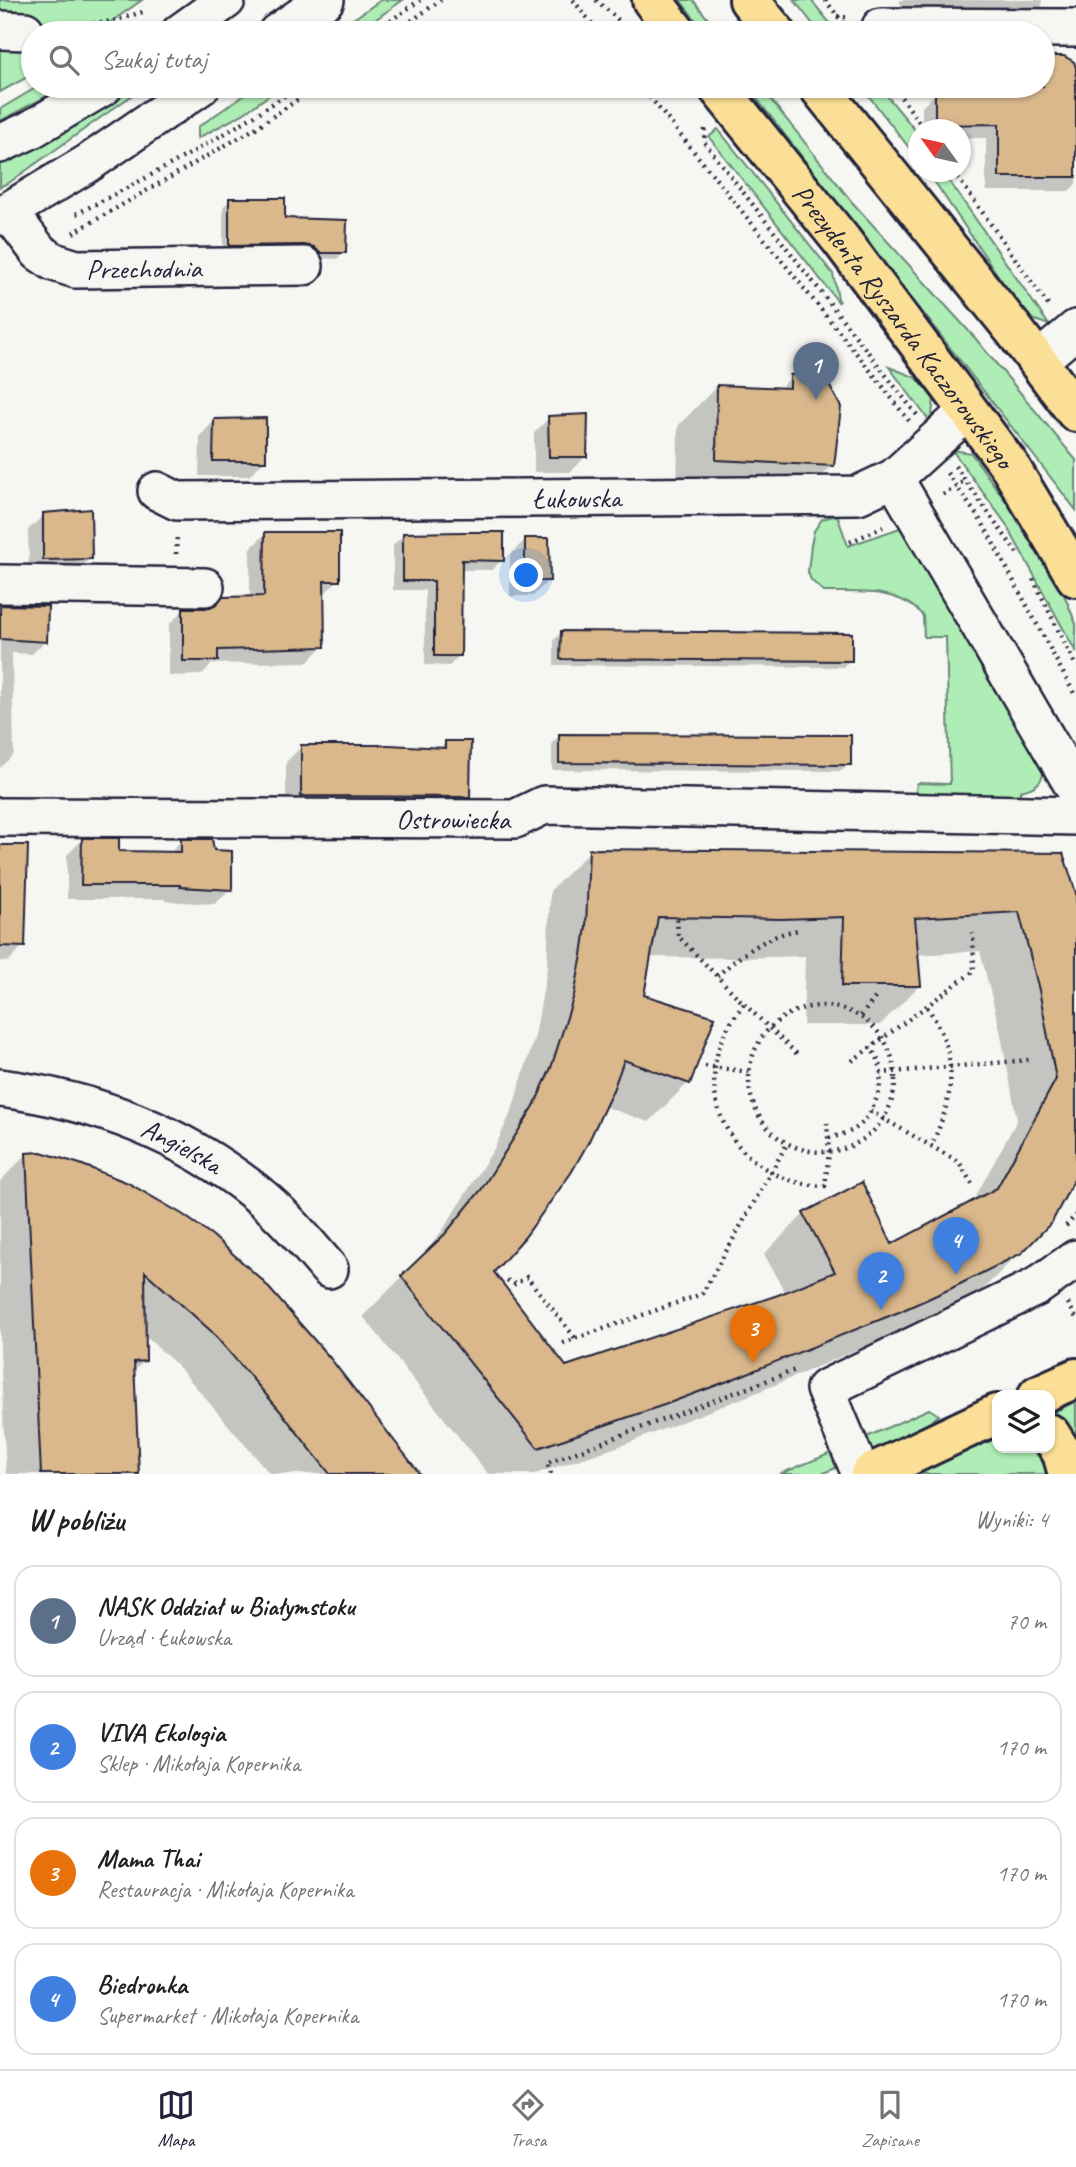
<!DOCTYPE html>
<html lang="pl">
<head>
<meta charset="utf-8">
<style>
	:root { --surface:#fff; --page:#f6f6f6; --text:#202124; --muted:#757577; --line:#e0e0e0; --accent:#22223b }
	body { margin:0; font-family:Caveat,sans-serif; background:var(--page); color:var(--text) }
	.controls { position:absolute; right:21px; bottom:21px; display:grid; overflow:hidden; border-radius:14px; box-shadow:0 2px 5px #0004 }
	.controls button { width:63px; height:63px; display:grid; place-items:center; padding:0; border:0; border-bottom:2px solid var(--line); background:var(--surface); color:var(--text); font:35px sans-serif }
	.compass { position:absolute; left:908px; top:119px; width:63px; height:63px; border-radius:50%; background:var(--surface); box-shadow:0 2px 5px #0004; rotate:303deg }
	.you { position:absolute; left:527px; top:576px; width:24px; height:24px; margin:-18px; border:5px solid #fff; border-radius:50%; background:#1a73e8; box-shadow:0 0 0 10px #1a73e833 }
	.badge { display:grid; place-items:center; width:46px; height:46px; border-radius:50%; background:var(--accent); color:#fff; font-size:23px; font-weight:700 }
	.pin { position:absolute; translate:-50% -58px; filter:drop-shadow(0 2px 4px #0008) }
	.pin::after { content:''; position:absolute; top:37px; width:24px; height:21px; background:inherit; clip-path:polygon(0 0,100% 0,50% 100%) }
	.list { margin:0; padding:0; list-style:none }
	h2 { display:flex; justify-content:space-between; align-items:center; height:91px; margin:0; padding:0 28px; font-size:30px }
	h2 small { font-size:23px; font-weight:400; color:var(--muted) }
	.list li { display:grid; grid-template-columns:46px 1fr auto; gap:21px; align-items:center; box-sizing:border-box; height:112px; margin:0 14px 14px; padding:0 14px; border:2px solid var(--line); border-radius:21px }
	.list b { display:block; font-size:26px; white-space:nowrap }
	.list p { margin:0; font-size:23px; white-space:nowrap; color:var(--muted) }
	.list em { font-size:23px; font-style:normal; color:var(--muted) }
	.icon { flex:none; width:38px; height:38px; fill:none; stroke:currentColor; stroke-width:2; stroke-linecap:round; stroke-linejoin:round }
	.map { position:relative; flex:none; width:1076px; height:1474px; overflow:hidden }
	.search { position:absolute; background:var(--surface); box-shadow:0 2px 5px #0004; left:21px; right:21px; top:21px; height:77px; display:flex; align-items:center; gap:18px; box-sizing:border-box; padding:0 24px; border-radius:38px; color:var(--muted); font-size:26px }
	.sheet { height:595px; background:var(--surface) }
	nav { display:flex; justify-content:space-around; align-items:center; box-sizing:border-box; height:98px; border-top:2px solid var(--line); background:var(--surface); font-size:19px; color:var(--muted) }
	nav a { display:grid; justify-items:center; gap:4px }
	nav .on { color:var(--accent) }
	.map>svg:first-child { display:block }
	.green { fill:#aeedb5; stroke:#688878; stroke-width:2 }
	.shadow { fill:#0003; fill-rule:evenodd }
	.building { fill:#dab88c; stroke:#22223b; stroke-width:2; fill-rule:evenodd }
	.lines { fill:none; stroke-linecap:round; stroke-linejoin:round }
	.minor-casing { stroke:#22223b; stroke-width:42 }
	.major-casing { stroke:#22223b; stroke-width:44 }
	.path { stroke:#22223b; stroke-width:4.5; stroke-dasharray:2 5; stroke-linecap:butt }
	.minor { stroke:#f6f6f2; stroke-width:37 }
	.major { stroke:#fbdf96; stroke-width:38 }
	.labels { text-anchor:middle; stroke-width:5; stroke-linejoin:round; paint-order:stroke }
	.street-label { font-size:28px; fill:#22223b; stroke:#f6f6f2 }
</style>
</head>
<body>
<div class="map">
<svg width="1076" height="1474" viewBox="0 0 1076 1474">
	<rect width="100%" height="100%" fill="#f6f6f2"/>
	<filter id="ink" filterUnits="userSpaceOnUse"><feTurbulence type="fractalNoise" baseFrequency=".0143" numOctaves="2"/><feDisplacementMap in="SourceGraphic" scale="14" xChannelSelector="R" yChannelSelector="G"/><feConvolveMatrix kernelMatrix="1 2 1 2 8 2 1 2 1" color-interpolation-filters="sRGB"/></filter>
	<g filter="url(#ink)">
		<g class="green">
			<polygon points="0,0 142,0 95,33 33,33 33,74 0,92"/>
			<polygon points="381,0 403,0 356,33 333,33"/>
			<polygon points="680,0 693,0 719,33 706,33"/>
			<polygon points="794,0 811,0 838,33 820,33"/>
			<polygon points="39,86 66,86 0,121 0,109"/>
			<polygon points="132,86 145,86 10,182 0,187 0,164 69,127"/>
			<polygon points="257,86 282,86 243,114 198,138 198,127"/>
			<polygon points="747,86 760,86 852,202 975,338 1076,460 1076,510"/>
			<polygon points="861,86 879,86 915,130 918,136 918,159"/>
			<polygon points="718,129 833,274 839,303 709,137"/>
			<polygon points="928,172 943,172 1049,325 1029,318 1020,308"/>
			<polygon points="889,367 917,378 934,399 931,423"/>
			<polygon points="952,450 971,453 1023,525 1061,587 1076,624 1076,652 1006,524"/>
			<path d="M837,515L848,546L903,527L1044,766C1044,783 1035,788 1020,791V800L915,797L917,783L950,784L946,637H924L923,616C899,587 858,593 824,592L811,580L808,572L811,545L814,531L822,519Z"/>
			<polygon points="1076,1401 1076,1457 1050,1425 1050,1414"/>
			<polygon points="929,1409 939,1415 920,1430 874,1451 865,1447 862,1439"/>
			<path d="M997,1438V1448C1025,1448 1037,1444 1048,1474H914Z"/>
			<polygon points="836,1451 839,1458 836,1468 821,1474 780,1474"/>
		</g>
		<g class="shadow">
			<polygon points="900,0 1042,0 1042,6 1026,22 902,22"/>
			<polygon points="1043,51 1044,58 1076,74 1076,184 1069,191 986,191 986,138 960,138 960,130 922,130 922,107 936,93 995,92 995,86 1043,86"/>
			<polygon points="230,200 344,252 337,259 223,253 223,207"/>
			<polygon points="791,377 833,465 793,505 677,499 678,426 717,386 779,389"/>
			<polygon points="549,418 585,457 570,472 534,472 534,433"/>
			<polygon points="215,420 265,460 249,476 199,476 200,436"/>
			<polygon points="44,515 90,558 75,574 29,575 28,530"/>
			<polygon points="265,534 338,580 322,596 323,646 308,662 212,664 201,675 169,676 169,625 184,609 205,610 250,598 250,549"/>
			<polygon points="403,535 502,560 492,570 460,570 460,655 449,666 425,665 425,590 393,590 393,545"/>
			<polygon points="525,540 548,581 533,596 510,596 510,555"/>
			<polygon points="0,607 45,641 32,654 12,653 14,754 0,768"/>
			<polygon points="561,633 850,660 843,667 554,665 554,640"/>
			<polygon points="560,735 849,764 842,771 552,770 552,743"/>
			<polygon points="446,742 468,797 453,812 286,810 286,762 301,747 438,750"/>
			<polygon points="82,840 118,853 169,853 182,840 213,852 230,889 215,904 165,901 165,899 67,899 67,855"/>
			<polygon points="0,847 23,946 8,962 0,961"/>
			<path d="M590,851L1076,901V1172L1051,1221L980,1292L908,1328L763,1390L623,1445L535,1474H488L363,1316L421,1258L442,1231L495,1147L512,1110L535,1036L547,968L550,891ZM980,951L1000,1030L1017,1120L972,1203L891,1246L804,1214L764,1254L786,1294L565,1368L492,1272L603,1106L649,1122L688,1083L642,996L649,957L740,958L805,956L803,1025H880L919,986L916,955Z"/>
			<polygon points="26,1155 418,1474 270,1474 177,1365 144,1335 144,1361 133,1372 137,1474 6,1474 0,1350 0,1181"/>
		</g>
		<g class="building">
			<polygon points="1043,56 1064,56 1074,62 1076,68 1076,177 999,177 999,124 935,125 935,91 1008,91 1008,86 1043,86"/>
			<polygon points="229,198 285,198 285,218 347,220 346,253 320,253 314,247 304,245 229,246"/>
			<polygon points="822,372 841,407 834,466 716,460 717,385 790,388 790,375"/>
			<polygon points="588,414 587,457 549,457 548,416"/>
			<polygon points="266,418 266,461 213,461 214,419"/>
			<polygon points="91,509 92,559 43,560 43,513"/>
			<polygon points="265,532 340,532 340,581 324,581 325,647 218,650 218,661 183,661 183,608 205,608 215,606 223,597 264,596"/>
			<polygon points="464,532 504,532 504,561 462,560 461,656 434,656 434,581 403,581 403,533"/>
			<polygon points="525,538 549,538 550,581 525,581"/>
			<polygon points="0,605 48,606 47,642 0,639"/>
			<polygon points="561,631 852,633 852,661 560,659"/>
			<polygon points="559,734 851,735 851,765 559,763"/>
			<polygon points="445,741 471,741 470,797 301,796 301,745 389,745 445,748"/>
			<polygon points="82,838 119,838 119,851 181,852 181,839 212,839 214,850 232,851 232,890 180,887 180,885 81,885"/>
			<polygon points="0,845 28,845 25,947 0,946"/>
			<path d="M589,849L1063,853L1076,893V1176L1052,1222L1022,1253L950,1289L899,1312L728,1381L664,1405L538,1448L401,1276L445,1234L481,1190L534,1106L551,1068L574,995L582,955L586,927ZM1019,912L1039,990L1056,1079L997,1188L892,1244L862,1182L803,1213L835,1272L778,1295L566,1366L494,1272L525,1237L571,1173L588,1143L613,1090L624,1060L690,1084L715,1017L644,995L658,917L781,919L844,917L842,986H921L915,918Z"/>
			<polygon points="41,1152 80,1164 128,1183 182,1214 212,1235 262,1280 330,1358 420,1474 330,1474 281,1412 211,1331 145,1272 146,1361 134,1362 139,1474 41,1474 26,1153"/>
		</g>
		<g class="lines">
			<g class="minor-casing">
				<g id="minor">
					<polyline points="881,27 1076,28"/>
					<polyline points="0,30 25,31"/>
					<polyline points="180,33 226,0"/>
					<polyline points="277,33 325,0"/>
					<polyline points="0,144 30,130 104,86"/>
					<path id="s1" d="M9,212L39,252L54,262L76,269L304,266"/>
					<polyline points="0,216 87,164 201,86"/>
					<polyline points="1038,361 1076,329"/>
					<polyline points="894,478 1076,790"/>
					<path id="s2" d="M157,491L177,501L858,495L894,478L968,411"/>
					<polyline points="0,584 205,587"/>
					<path id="s3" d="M0,817L515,819L544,805L1076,816"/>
					<path id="s4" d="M0,1088C93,1100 181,1133 255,1192C283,1214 306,1242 329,1269"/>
					<polyline points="861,1474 825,1389 1036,1287 1076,1259"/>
				</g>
			</g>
			<g class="major-casing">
				<g id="major">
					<polyline points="652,0 677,33"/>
					<polyline points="749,0 776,33"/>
					<path id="s5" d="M717,86L842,241L1009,465L1076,577"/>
					<polyline points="818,86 1014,330 1076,412"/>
					<polyline points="1038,1395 1076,1378"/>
					<polyline points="1050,1434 1062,1453 1068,1474"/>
					<polyline points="870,1474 997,1414"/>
				</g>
			</g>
			<g class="path">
				<polyline points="573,0 599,33"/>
				<polyline points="596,0 625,26"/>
				<polyline points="825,0 848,29"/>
				<polyline points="837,16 850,18"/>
				<polyline points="58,27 113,21 146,11"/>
				<polyline points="373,33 420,0"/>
				<polyline points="394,33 441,0"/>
				<polyline points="641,86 877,379 909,421"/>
				<polyline points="677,86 683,94"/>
				<polyline points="893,86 925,130"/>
				<polyline points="705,129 704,142 917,415"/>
				<polyline points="954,172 1050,308"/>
				<path d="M76,214C153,175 228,135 299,86"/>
				<polyline points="73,233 254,129 318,86"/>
				<polyline points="955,466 1017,553"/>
				<polyline points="947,473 983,524 1076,697"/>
				<polyline points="943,495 965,480"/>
				<polyline points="850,542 883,527"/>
				<polyline points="176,554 177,535"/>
				<polyline points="1033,579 1076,666"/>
				<polyline points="677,919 678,936 744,1004 797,1054"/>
				<path d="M717,976C739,956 768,934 799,930"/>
				<path d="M744,1004C733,1018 723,1033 718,1051C699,1123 754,1184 825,1186L829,1152L827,1123"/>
				<circle cx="822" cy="1079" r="73"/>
				<path d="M927,1007C960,1055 955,1096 931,1146"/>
				<polyline points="861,1016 878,994"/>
				<polyline points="852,1061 974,971 973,933"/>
				<polyline points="705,1066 749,1072"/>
				<polyline points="880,1073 1029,1060"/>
				<polyline points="870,1111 959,1162 973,1186"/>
				<path d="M829,1138C840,1135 851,1133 860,1125C875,1112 885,1081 879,1062C877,1056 873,1052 870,1047"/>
				<polyline points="1066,1226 1076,1215"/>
				<polyline points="507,1280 515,1284 527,1277 576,1339"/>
				<polyline points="1068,1303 1076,1318"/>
				<polyline points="563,1343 702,1294 787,1144"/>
				<polyline points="551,1474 547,1463 798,1369"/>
			</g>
			<use href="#minor" class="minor"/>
			<use href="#major" class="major"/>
		</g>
	</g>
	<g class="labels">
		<g class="street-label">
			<text dy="10" stroke="none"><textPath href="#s1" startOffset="159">Przechodnia</textPath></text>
			<text dy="10" stroke="none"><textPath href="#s5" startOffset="304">Prezydenta Ryszarda Kaczorowskiego</textPath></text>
			<text dy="10" stroke="none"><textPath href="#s2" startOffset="422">Łukowska</textPath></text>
			<text dy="10" stroke="none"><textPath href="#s3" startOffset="453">Ostrowiecka</textPath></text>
			<text dy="10" stroke="none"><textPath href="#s4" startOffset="192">Angielska</textPath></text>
		</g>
	</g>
</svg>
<div class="controls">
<button><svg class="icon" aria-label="layers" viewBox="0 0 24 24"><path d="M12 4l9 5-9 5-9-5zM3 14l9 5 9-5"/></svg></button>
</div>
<svg class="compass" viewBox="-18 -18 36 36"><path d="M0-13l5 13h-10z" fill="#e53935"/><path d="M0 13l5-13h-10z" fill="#757577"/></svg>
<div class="you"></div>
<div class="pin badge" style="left:816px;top:400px;background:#5c6f8a">1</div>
<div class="pin badge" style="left:881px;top:1310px;background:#3f7fe0">2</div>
<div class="pin badge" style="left:753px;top:1363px;background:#e8710a">3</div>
<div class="pin badge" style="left:956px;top:1275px;background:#3f7fe0">4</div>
<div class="search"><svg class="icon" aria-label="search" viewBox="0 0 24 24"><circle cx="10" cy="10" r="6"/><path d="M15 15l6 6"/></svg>Szukaj tutaj</div>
</div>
<section class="sheet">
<h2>W pobliżu<small>Wyniki: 4</small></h2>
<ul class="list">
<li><span class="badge" style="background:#5c6f8a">1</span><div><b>NASK Oddział w Białymstoku</b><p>Urząd · Łukowska</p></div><em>70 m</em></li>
<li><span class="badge" style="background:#3f7fe0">2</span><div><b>VIVA Ekologia</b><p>Sklep · Mikołaja Kopernika</p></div><em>170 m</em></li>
<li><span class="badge" style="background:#e8710a">3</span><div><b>Mama Thai</b><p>Restauracja · Mikołaja Kopernika</p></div><em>170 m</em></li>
<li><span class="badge" style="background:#3f7fe0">4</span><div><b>Biedronka</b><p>Supermarket · Mikołaja Kopernika</p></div><em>170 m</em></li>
</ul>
</section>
<nav>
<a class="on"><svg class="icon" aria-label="map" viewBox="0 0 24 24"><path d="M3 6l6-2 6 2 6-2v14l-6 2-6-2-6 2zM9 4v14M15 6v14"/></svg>Mapa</a>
<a><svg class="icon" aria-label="directions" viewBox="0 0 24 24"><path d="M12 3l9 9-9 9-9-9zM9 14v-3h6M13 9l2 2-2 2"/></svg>Trasa</a>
<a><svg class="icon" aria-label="saved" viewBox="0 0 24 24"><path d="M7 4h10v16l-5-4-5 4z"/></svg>Zapisane</a>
</nav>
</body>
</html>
